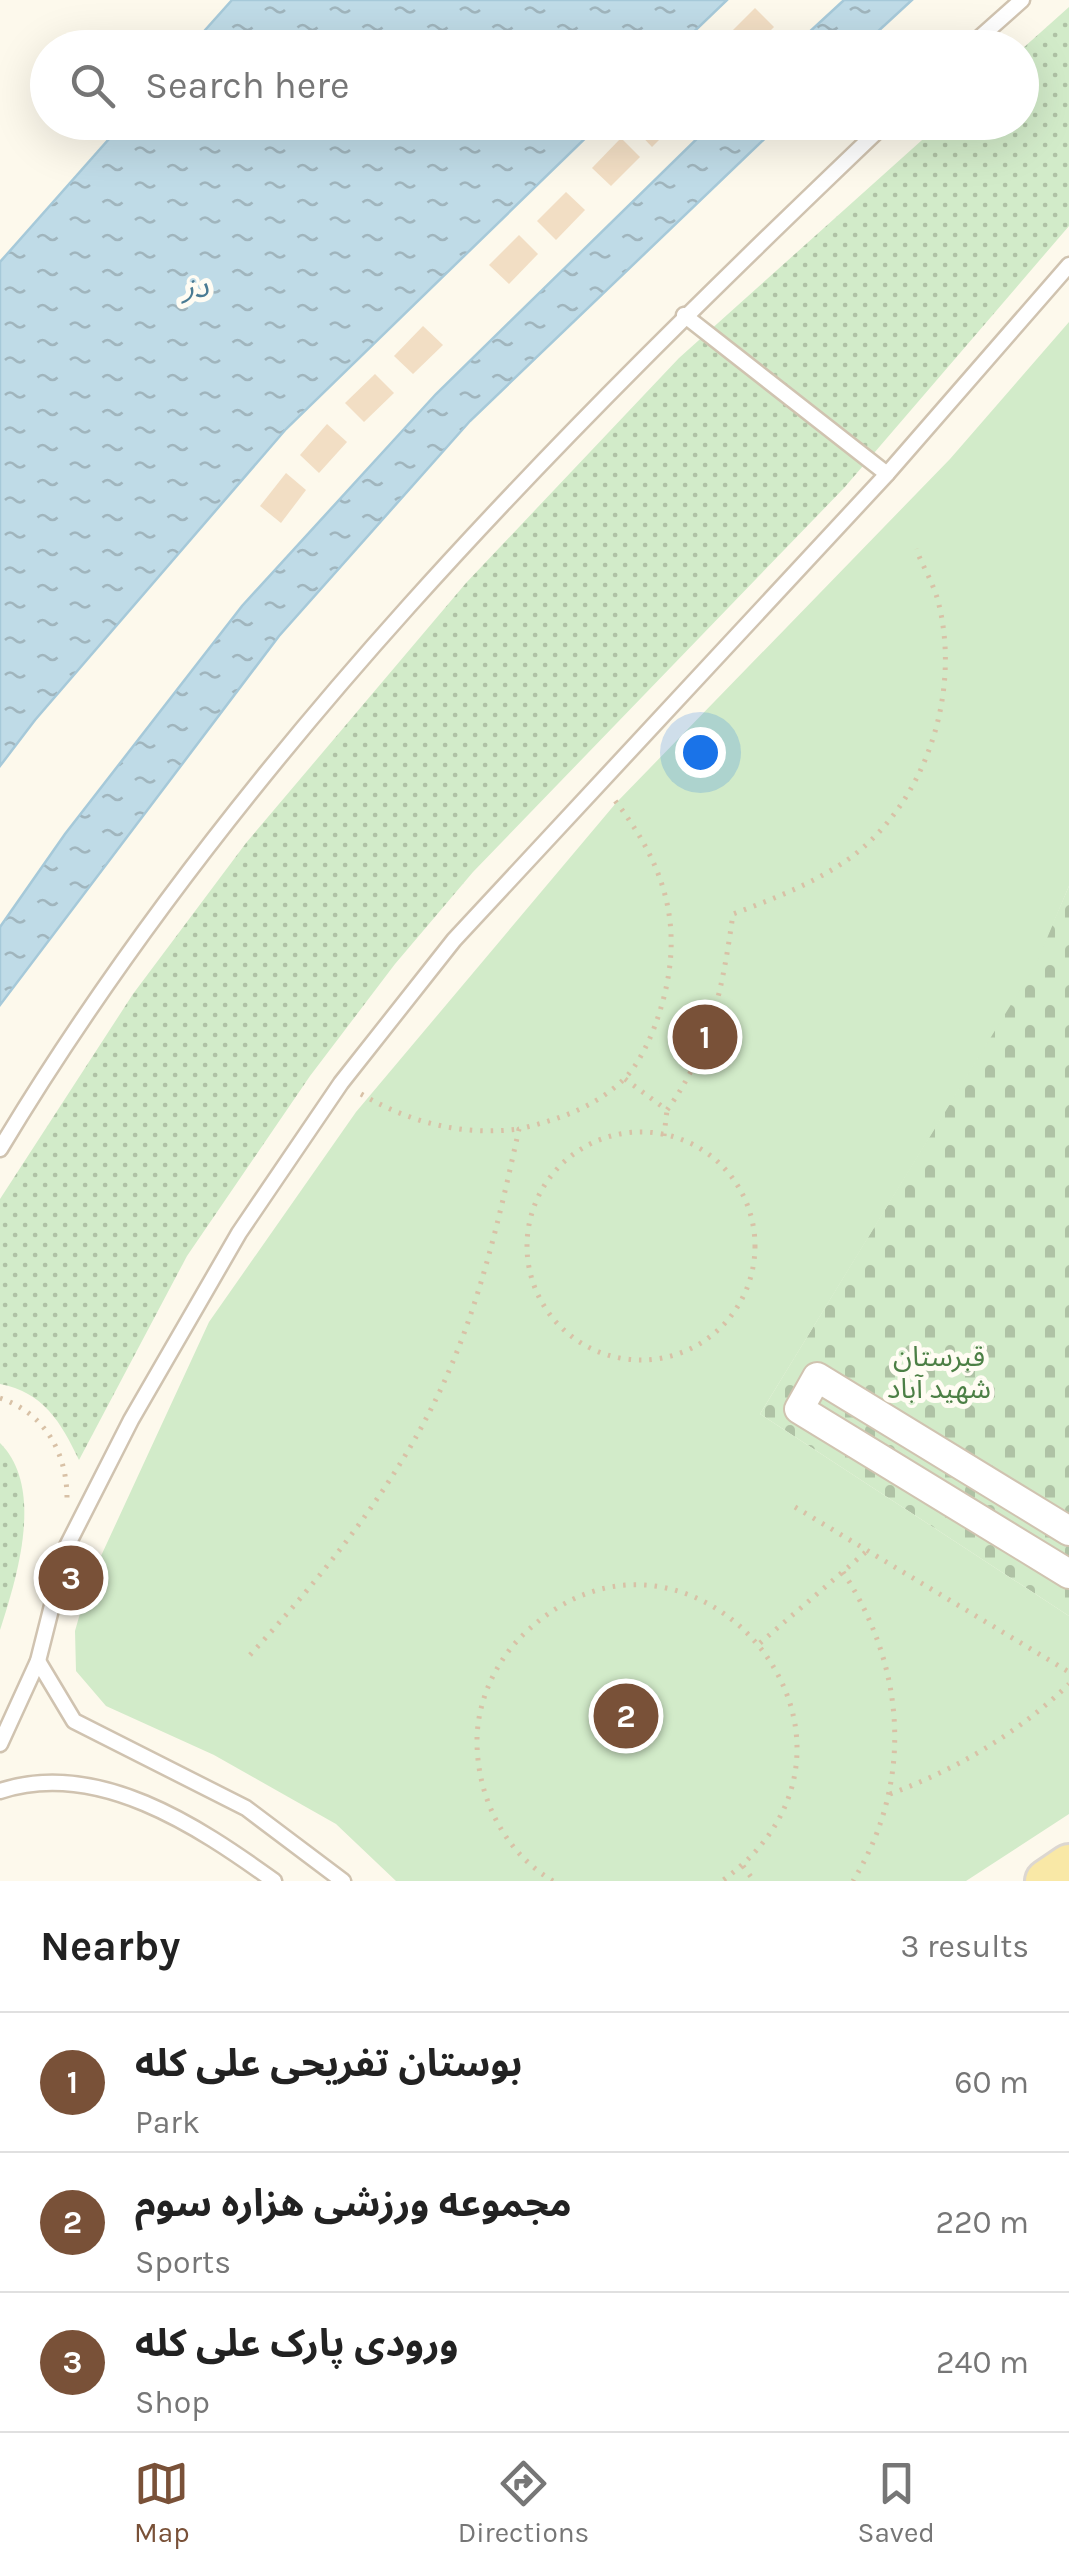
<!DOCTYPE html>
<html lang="en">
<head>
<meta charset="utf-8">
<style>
	:root { --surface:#fff; --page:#f2f2f2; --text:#222; --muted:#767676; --line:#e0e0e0; --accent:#795138 }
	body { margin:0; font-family:Karla,"Noto Sans Arabic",sans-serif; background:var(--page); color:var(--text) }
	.you { position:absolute; left:700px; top:752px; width:35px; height:35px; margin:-25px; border:8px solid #fff; border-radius:50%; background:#1a73e8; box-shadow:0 0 0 15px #1a73e833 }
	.badge { display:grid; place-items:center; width:65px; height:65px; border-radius:50%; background:var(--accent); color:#fff; font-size:32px; font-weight:700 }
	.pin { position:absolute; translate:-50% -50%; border:5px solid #fff; box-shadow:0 2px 10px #0006 }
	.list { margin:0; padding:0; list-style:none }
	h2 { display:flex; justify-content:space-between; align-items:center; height:130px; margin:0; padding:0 40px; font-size:42px }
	h2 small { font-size:32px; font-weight:400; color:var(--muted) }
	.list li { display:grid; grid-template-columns:65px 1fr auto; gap:30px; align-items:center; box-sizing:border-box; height:140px; padding:0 40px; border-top:2px solid var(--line) }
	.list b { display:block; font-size:38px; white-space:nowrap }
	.list p { margin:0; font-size:32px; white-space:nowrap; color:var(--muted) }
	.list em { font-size:32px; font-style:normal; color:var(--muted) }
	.icon { flex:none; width:55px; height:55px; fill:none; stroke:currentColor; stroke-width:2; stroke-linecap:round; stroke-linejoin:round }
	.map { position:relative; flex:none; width:1069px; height:1881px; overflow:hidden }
	.search { position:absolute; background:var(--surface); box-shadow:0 10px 40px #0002; left:30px; right:30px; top:30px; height:110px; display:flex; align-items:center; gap:25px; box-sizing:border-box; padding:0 35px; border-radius:55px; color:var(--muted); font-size:38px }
	.sheet { height:550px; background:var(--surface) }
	nav { display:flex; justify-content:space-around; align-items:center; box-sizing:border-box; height:140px; border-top:2px solid var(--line); background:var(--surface); font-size:28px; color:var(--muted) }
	nav a { display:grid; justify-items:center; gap:5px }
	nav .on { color:var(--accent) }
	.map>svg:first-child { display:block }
	.grass { fill:url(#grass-dots) }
	.cemetery { fill:url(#cemetery-stones) }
	.green { fill:#d2ebc9 }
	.water { fill:url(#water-ripples); stroke:#a6c9d9; stroke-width:2.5 }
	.building { fill:#f2dec4 }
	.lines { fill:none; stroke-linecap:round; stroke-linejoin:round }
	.service-casing { stroke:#d0c3b0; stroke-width:19 }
	.minor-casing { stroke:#d0c3b0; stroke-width:32 }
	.primary-casing { stroke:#dcd7d1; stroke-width:48 }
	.path { stroke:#d8c1a6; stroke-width:5; stroke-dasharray:2.5 8; stroke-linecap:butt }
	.service { stroke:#fff; stroke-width:14 }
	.minor { stroke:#fff; stroke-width:28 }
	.primary { stroke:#f9e8a6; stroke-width:42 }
	.labels { text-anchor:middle; stroke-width:10; stroke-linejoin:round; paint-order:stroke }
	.park-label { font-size:28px; fill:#4c7f45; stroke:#fffcf3 }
	.water-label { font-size:30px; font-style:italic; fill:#4a7b93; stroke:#fffcf3 }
</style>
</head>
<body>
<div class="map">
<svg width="1069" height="1881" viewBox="0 0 1069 1881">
	<defs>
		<pattern id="grass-dots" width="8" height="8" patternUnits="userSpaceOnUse" patternTransform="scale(2.5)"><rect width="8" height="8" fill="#d2ebc9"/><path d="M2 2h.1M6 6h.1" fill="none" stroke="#afc2a5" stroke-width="1.8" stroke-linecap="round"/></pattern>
		<pattern id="cemetery-stones" width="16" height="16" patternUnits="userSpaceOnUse" patternTransform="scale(2.5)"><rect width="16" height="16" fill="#d2ebc9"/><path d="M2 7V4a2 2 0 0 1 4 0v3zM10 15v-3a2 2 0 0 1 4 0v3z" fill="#afc2a5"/></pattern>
		<pattern id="water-ripples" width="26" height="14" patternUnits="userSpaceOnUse" patternTransform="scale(2.5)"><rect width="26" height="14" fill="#bfdbe7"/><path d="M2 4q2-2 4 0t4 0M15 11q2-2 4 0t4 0" fill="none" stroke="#a0b5bd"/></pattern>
	</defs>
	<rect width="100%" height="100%" fill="#fdf9ec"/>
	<g class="grass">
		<path d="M1069,7V226L844,488L473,872L395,964L310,1076L187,1256L79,1460C61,1422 43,1392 0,1384V1199L133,994L246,843L466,583L679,358L941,123L1022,122V49Z"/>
		<path d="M0,1443C45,1488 17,1577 0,1630Z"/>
	</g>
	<polygon class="cemetery" points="1069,886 1069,1616 760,1414 1036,962"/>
	<polygon class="green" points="1069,322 1069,886 1037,962 760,1414 1069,1616 1069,1814 966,1881 396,1881 336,1824 214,1755 106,1706 76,1671 75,1631 89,1582 209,1322 356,1112 616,803 950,459"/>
	<g class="water">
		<polygon points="232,0 727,0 678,47 190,47"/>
		<polygon points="844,0 912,0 861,47 793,47"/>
		<polygon points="124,122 601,123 286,429 35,720 0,766 0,262"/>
		<polygon points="713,123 781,123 470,421 279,636 0,1005 0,927 65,834 242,606 436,394"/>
	</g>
	<g class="building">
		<polygon points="755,8 774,27 753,48 736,48 725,38"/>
		<polygon points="639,122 677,122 652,147 634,128"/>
		<polygon points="621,138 640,157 611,186 592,168"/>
		<polygon points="566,192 585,210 556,240 537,221"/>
		<polygon points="519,235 538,254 509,284 489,265"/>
		<polygon points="423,326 443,345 413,374 394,356"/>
		<polygon points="375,374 394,393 364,422 345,403"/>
		<polygon points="327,424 347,442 319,473 300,455"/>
		<polygon points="286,473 306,490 281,523 260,506"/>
	</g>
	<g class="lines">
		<g class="service-casing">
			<g id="service">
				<polyline points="968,48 1022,0"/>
				<polyline points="684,315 887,474"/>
				<path d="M0,1149C235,758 559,435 887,122"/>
				<polyline points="38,1661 74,1721 246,1808 343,1881"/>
				<polyline points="0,1744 38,1661 67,1546 131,1420 239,1233 341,1083 454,940 887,474 1069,265"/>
				<path d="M0,1791C97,1759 198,1826 274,1881"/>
			</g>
		</g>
		<g class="minor-casing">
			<polyline id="minor" points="1069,1531 817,1377 799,1409 1069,1574"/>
		</g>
		<g class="primary-casing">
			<polyline id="primary" points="1047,1881 1069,1866"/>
		</g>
		<g class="path">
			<path d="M625,1079L667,1110C711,1050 723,986 733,914C773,899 815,883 850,858C925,803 961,695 939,605C935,586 923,567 916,549"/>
			<path d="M361,1094C411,1123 462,1136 519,1129"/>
			<circle cx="641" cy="1246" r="114"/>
			<polyline points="664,1136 667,1110"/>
			<path d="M0,1398C44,1413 67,1452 67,1498"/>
			<polyline points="795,1507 1069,1672"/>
			<path d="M843,1572C906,1668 914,1782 853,1881"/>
			<polyline points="760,1643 867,1551"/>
			<path d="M250,1655C320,1579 391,1492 437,1397C478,1313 499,1220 519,1129C557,1120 594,1108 623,1080C638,1066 650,1040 657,1020C687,933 668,868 613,798"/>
			<path d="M890,1794C957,1769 1017,1734 1069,1684"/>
			<polyline points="743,1866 754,1881"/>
			<path d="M553,1881C504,1852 477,1797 477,1741C477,1701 496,1660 525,1633C689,1476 917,1740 722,1881"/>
		</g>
		<use href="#service" class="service"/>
		<use href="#minor" class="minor"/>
		<use href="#primary" class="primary"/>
	</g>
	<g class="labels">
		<g class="park-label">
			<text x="939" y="1366">قبرستان<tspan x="939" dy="32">شهید آباد</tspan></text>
		</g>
		<g class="water-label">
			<text x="196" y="297">دز</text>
		</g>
	</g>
</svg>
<div class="you"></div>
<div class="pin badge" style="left:705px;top:1037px">1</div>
<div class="pin badge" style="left:626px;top:1716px">2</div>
<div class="pin badge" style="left:71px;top:1578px">3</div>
<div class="search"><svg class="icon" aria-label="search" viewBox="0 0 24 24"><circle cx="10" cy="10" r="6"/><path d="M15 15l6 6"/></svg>Search here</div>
</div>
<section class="sheet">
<h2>Nearby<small>3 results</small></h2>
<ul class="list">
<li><span class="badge">1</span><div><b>بوستان تفریحی علی کله</b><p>Park</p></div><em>60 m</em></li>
<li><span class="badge">2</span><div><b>مجموعه ورزشی هزاره سوم</b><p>Sports</p></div><em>220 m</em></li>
<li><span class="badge">3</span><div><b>ورودی پارک علی کله</b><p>Shop</p></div><em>240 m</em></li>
</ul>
</section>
<nav>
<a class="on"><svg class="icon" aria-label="map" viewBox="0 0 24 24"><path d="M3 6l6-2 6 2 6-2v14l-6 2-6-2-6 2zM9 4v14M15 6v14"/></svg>Map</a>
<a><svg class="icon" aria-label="directions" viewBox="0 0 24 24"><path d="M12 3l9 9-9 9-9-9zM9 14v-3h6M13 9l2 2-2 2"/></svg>Directions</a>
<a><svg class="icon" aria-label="saved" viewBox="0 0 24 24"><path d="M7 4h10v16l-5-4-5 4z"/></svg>Saved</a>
</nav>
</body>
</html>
